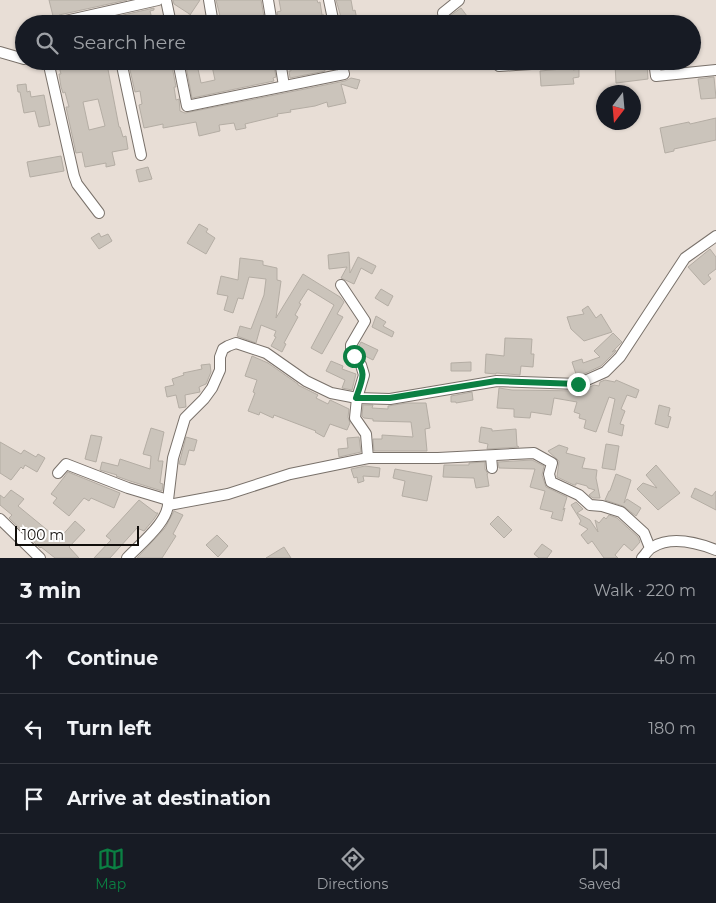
<!DOCTYPE html>
<html lang="en">
<head>
<meta charset="utf-8">
<style>
	:root { --surface:#171b24; --page:#20242c; --text:#f1f3f6; --muted:#9ea1a6; --line:#363941; --accent:#0b8043 }
	body { margin:0; font-family:Montserrat,sans-serif; background:var(--page); color:var(--text) }
	.compass { position:absolute; left:596px; top:85px; width:45px; height:45px; border-radius:50%; background:var(--surface); box-shadow:0 1px 4px #0004; rotate:196deg }
	.scale { position:absolute; left:15px; bottom:12px; width:124px; box-sizing:border-box; padding-left:5px; border:2px solid #110e0b; border-top:0; font-size:14px; line-height:18px; white-space:nowrap; color:#110e0b; -webkit-text-stroke:4px #fff; paint-order:stroke }
	.stop { position:absolute; width:15px; height:15px; margin:-11px; border:4px solid #0b8043; border-radius:50%; background:#fff }
	.stop.end { background:#0b8043; border-color:#fff; box-shadow:0 1px 5px #0008 }
	.list { margin:0; padding:0; list-style:none }
	h2 { display:flex; justify-content:space-between; align-items:center; height:65px; margin:0; padding:0 20px; font-size:21px }
	h2 small { font-size:16px; font-weight:400; color:var(--muted) }
	.list li { display:grid; grid-template-columns:32px 1fr auto; gap:15px; align-items:center; box-sizing:border-box; height:70px; padding:0 20px; border-top:1px solid var(--line) }
	.list b { display:block; font-size:19px; white-space:nowrap }
	.list em { font-size:16px; font-style:normal; color:var(--muted) }
	.icon { flex:none; width:28px; height:28px; fill:none; stroke:currentColor; stroke-width:2; stroke-linecap:round; stroke-linejoin:round }
	.map { position:relative; flex:none; width:716px; height:558px; overflow:hidden }
	.search { position:absolute; background:var(--surface); box-shadow:0 1px 4px #0004; left:15px; right:15px; top:15px; height:55px; display:flex; align-items:center; gap:12px; box-sizing:border-box; padding:0 18px; border-radius:28px; color:var(--muted); font-size:19px }
	.sheet { height:275px; background:var(--surface) }
	nav { display:flex; justify-content:space-around; align-items:center; box-sizing:border-box; height:70px; border-top:1px solid var(--line); background:var(--surface); font-size:14px; color:var(--muted) }
	nav a { display:grid; justify-items:center; gap:2px }
	nav .on { color:var(--accent) }
	.map>svg:first-child { display:block }
	.building { fill:#cbc4bb; stroke:#b4ada4; fill-rule:evenodd }
	.lines { fill:none; stroke-linecap:round; stroke-linejoin:round }
	.minor-casing { stroke:#79716a; stroke-width:12 }
	.minor { stroke:#fff; stroke-width:10 }
	.route { stroke:#0b8043; stroke-width:6 }
</style>
</head>
<body>
<div class="map">
<svg width="716" height="558" viewBox="0 0 716 558">
	<rect width="100%" height="100%" fill="#e8ded6"/>
	<g class="building">
		<polygon points="49,0 127,0 59,15 56,18 55,24"/>
		<polygon points="173,0 200,0 188,18 200,16 202,24 178,24 177,17 191,15 174,4"/>
		<polygon points="216,0 261,0 265,23 222,24"/>
		<polygon points="279,0 317,0 318,3 320,2 322,15 324,15 326,22 279,24 277,12 281,11"/>
		<polygon points="336,0 351,0 353,11 355,10 358,24 343,24"/>
		<polygon points="154,8 154,10 150,11 153,23 84,24"/>
		<polygon points="461,8 473,24 439,24 447,18"/>
		<path d="M65,61H104L105,64H107L119,127H120L123,137L126,136L128,149L112,152L115,165L106,167V163L85,167L82,152L76,153L66,107H69L65,92L63,93L61,87L59,74H61L58,63ZM98,99L105,126L89,130L83,102Z"/>
		<polygon points="128,61 171,61 176,87 174,87 176,100 179,99 180,111 185,113 345,81 351,78 360,80 357,89 341,84 346,103 328,107 327,102 315,106 290,110 291,112 277,114 278,116 245,124 246,128 236,130 234,123 219,125 220,131 199,136 196,122 163,128 163,124 144,128 139,105 142,104 140,91 135,92"/>
		<path d="M185,61H273L276,77L273,78L274,81L192,98ZM212,66L215,80L201,83L198,69Z"/>
		<polygon points="289,61 323,61 325,71 290,78 289,71 291,71"/>
		<polygon points="626,63 626,65 647,64 648,79 616,83 615,64"/>
		<polygon points="573,68 573,70 579,69 579,77 573,78 574,84 541,86 540,71"/>
		<polygon points="714,77 716,98 701,99 698,79"/>
		<polygon points="26,84 27,92 30,91 31,97 44,95 50,125 39,127 35,111 24,113 20,92 18,92 17,85"/>
		<polygon points="716,118 716,140 674,149 674,151 665,153 660,128 689,122 690,124"/>
		<polygon points="61,156 64,171 30,177 27,162"/>
		<polygon points="148,167 152,179 139,182 136,170"/>
		<polygon points="199,224 208,229 206,232 215,238 206,254 187,243"/>
		<polygon points="99,233 101,237 108,234 112,241 99,249 91,238"/>
		<polygon points="710,249 716,257 716,269 708,275 711,279 704,285 688,267"/>
		<polygon points="349,252 350,273 358,257 376,266 372,274 361,268 354,284 341,278 347,267 329,269 328,255"/>
		<polygon points="240,258 263,261 263,265 277,268 277,280 281,281 276,318 303,274 340,297 344,302 337,314 343,317 322,354 311,348 334,305 308,289 299,303 301,304 295,315 298,317 284,343 286,344 282,352 271,346 276,337 274,336 276,331 261,325 256,343 237,336 240,326 251,329 264,295 266,279 249,277 243,299 238,298 233,313 224,310 228,296 217,294 221,276 238,280"/>
		<polygon points="381,289 393,296 388,306 375,298"/>
		<polygon points="588,306 596,318 601,314 612,332 584,341 571,329 567,317 584,314 582,310"/>
		<polygon points="376,316 386,322 383,326 394,332 392,337 372,327"/>
		<polygon points="613,333 622,342 612,352 616,350 615,352 601,366 577,377 572,362 582,359 583,363 600,357 594,351"/>
		<polygon points="505,338 532,339 531,354 534,354 533,367 521,366 520,375 496,373 496,374 485,373 486,354 504,356"/>
		<polygon points="361,342 378,350 373,360 363,355 358,348"/>
		<polygon points="252,356 268,363 298,384 298,385 318,395 316,398 328,404 330,400 349,409 348,417 350,423 347,430 330,424 324,437 315,432 316,431 274,415 273,418 260,412 259,415 248,411 255,393 253,392 257,380 245,376"/>
		<polygon points="331,361 343,366 342,369 356,374 352,390 342,388 345,380 326,371"/>
		<polygon points="471,362 471,371 451,371 451,363"/>
		<polygon points="210,364 211,372 206,384 199,387 200,392 185,395 186,407 179,408 176,395 167,397 165,387 174,385 172,379 184,375 183,373 202,369 201,365"/>
		<polygon points="605,380 615,382 616,380 639,390 636,398 627,395 621,409 625,411 620,424 624,425 622,436 608,432 615,399 609,397 596,432 584,428 586,420 579,418 580,414 574,412 577,402 554,398 551,415 531,412 530,418 514,417 514,409 497,408 499,388 512,390 582,391 594,385 599,386 600,382"/>
		<polygon points="472,392 473,400 456,403 456,402 451,402 451,396"/>
		<polygon points="407,403 426,403 430,428 425,429 427,451 374,451 373,439 382,439 382,435 413,437 411,422 373,421 373,419 364,418 362,416 363,405 373,405 372,408 388,409 388,406"/>
		<polygon points="659,405 670,408 668,416 671,417 668,428 655,424"/>
		<polygon points="481,427 492,429 492,431 516,429 517,446 519,447 487,449 488,444 479,442"/>
		<polygon points="151,428 164,432 158,461 163,461 160,483 163,484 162,491 130,481 116,476 117,475 100,470 102,462 118,466 120,459 150,469 151,456 143,454"/>
		<polygon points="91,435 102,437 96,462 85,459"/>
		<polygon points="186,437 197,440 194,451 189,450 185,465 179,464"/>
		<polygon points="359,437 361,452 339,457 338,449 348,448 347,438"/>
		<polygon points="0,442 21,454 24,450 36,457 38,454 45,458 37,472 25,465 23,469 21,467 11,480 0,473"/>
		<polygon points="606,444 619,446 615,470 602,468"/>
		<polygon points="559,445 568,448 566,453 585,458 582,468 597,470 596,478 600,498 593,498 589,495 595,490 588,488 587,486 576,483 576,485 574,485 557,477 559,461 548,451"/>
		<polygon points="532,460 544,466 542,475 546,487 567,497 563,510 565,508 562,521 551,518 553,512 540,509 545,491 530,487 535,469 499,468 498,462"/>
		<polygon points="485,462 485,469 488,474 487,474 489,486 476,488 474,478 443,477 444,465 469,465 469,463"/>
		<polygon points="656,465 680,493 658,510 637,489 643,483 657,488 646,475"/>
		<polygon points="365,466 380,468 379,477 363,476 364,481 358,483 357,477 354,478 351,469"/>
		<polygon points="395,469 432,476 427,501 402,496 405,481 393,478"/>
		<polygon points="68,472 120,493 114,508 91,498 89,501 84,498 69,516 53,503 57,498 51,494"/>
		<polygon points="616,474 631,480 624,503 627,499 641,508 636,516 623,506 605,500 609,491 610,491"/>
		<polygon points="695,488 712,496 716,491 716,510 691,497"/>
		<polygon points="11,490 24,499 18,506 57,538 59,539 75,521 85,530 69,547 79,558 55,558 41,547 40,548 9,518 12,515 0,505 0,495 4,498"/>
		<polygon points="139,500 156,513 158,513 154,519 144,531 137,528 110,558 94,558 111,540 106,536"/>
		<polygon points="576,502 583,509 577,513 590,520 598,532 595,520 599,523 604,517 606,519 609,515 617,518 638,537 640,542 632,551 624,544 615,555 618,558 604,558 592,541 588,544 581,535 588,529 579,524 581,521 571,505"/>
		<polygon points="174,511 183,515 173,534 176,536 162,558 137,558 165,528"/>
		<polygon points="498,516 512,530 504,538 490,524"/>
		<polygon points="217,535 228,546 218,557 206,545"/>
		<polygon points="542,544 552,551 547,558 539,558 534,554"/>
		<polygon points="284,547 291,558 266,558"/>
	</g>
	<g class="lines">
		<g class="minor-casing">
			<g id="minor">
				<polyline points="166,0 171,24"/>
				<polyline points="209,0 213,24"/>
				<polyline points="268,0 272,24"/>
				<polyline points="329,0 334,24"/>
				<polyline points="443,13 459,0"/>
				<polyline points="62,24 61,22 158,0"/>
				<polyline points="0,52 24,59"/>
				<polyline points="48,61 74,176 77,184 99,213"/>
				<polyline points="121,61 141,155"/>
				<polyline points="178,61 187,106 344,74 341,61"/>
				<polyline points="280,61 284,86"/>
				<polyline points="654,61 656,76 716,70"/>
				<polyline points="499,66 579,61"/>
				<polyline points="341,285 365,321 351,345 351,350 361,365 364,375 357,398 355,418 366,434 368,458"/>
				<polyline points="491,456 492,468"/>
				<polyline points="58,473 66,464 128,488 168,500"/>
				<polyline points="169,505 228,494 290,474 368,458 438,458 534,453 552,463 549,474 551,482 579,495 590,505 602,506 621,512 644,533 650,548"/>
				<polyline points="0,519 40,558"/>
				<path d="M127,558C140,544 171,520 168,500L173,458L185,418L204,399L212,388L220,370V357L223,349L228,346L236,343L266,353L306,381L331,393L357,398L390,399L497,381L578,384L605,372L620,357L685,258L716,236"/>
				<path d="M642,558C646,554 648,549 653,547C671,536 698,543 716,550"/>
			</g>
		</g>
		<use href="#minor" class="minor"/>
	</g>
	<g class="lines">
		<path class="route" d="M354,356C367,373 363,378 356,398H390L496,381L578,384"/>
	</g>
</svg>
<svg class="compass" viewBox="-18 -18 36 36"><path d="M0-13l5 13h-10z" fill="#e53935"/><path d="M0 13l5-13h-10z" fill="#9ea1a6"/></svg>
<div class="scale">100 m</div>
<div class="stop" style="left:354px;top:356px"></div>
<div class="stop end" style="left:578px;top:384px"></div>
<div class="search"><svg class="icon" aria-label="search" viewBox="0 0 24 24"><circle cx="10" cy="10" r="6"/><path d="M15 15l6 6"/></svg>Search here</div>
</div>
<section class="sheet">
<h2>3 min<small>Walk · 220 m</small></h2>
<ul class="list">
<li><svg class="icon" aria-label="ahead" viewBox="0 0 24 24"><path d="M12 20V5M6 11l6-6 6 6"/></svg><div><b>Continue</b></div><em>40 m</em></li>
<li><svg class="icon" aria-label="left" viewBox="0 0 24 24"><path d="M17 20v-9H6M10 6l-5 5 5 5"/></svg><div><b>Turn left</b></div><em>180 m</em></li>
<li><svg class="icon" aria-label="arrive" viewBox="0 0 24 24"><path d="M6 21V4h12l-3 4 3 4H6"/></svg><div><b>Arrive at destination</b></div></li>
</ul>
</section>
<nav>
<a class="on"><svg class="icon" aria-label="map" viewBox="0 0 24 24"><path d="M3 6l6-2 6 2 6-2v14l-6 2-6-2-6 2zM9 4v14M15 6v14"/></svg>Map</a>
<a><svg class="icon" aria-label="directions" viewBox="0 0 24 24"><path d="M12 3l9 9-9 9-9-9zM9 14v-3h6M13 9l2 2-2 2"/></svg>Directions</a>
<a><svg class="icon" aria-label="saved" viewBox="0 0 24 24"><path d="M7 4h10v16l-5-4-5 4z"/></svg>Saved</a>
</nav>
</body>
</html>
